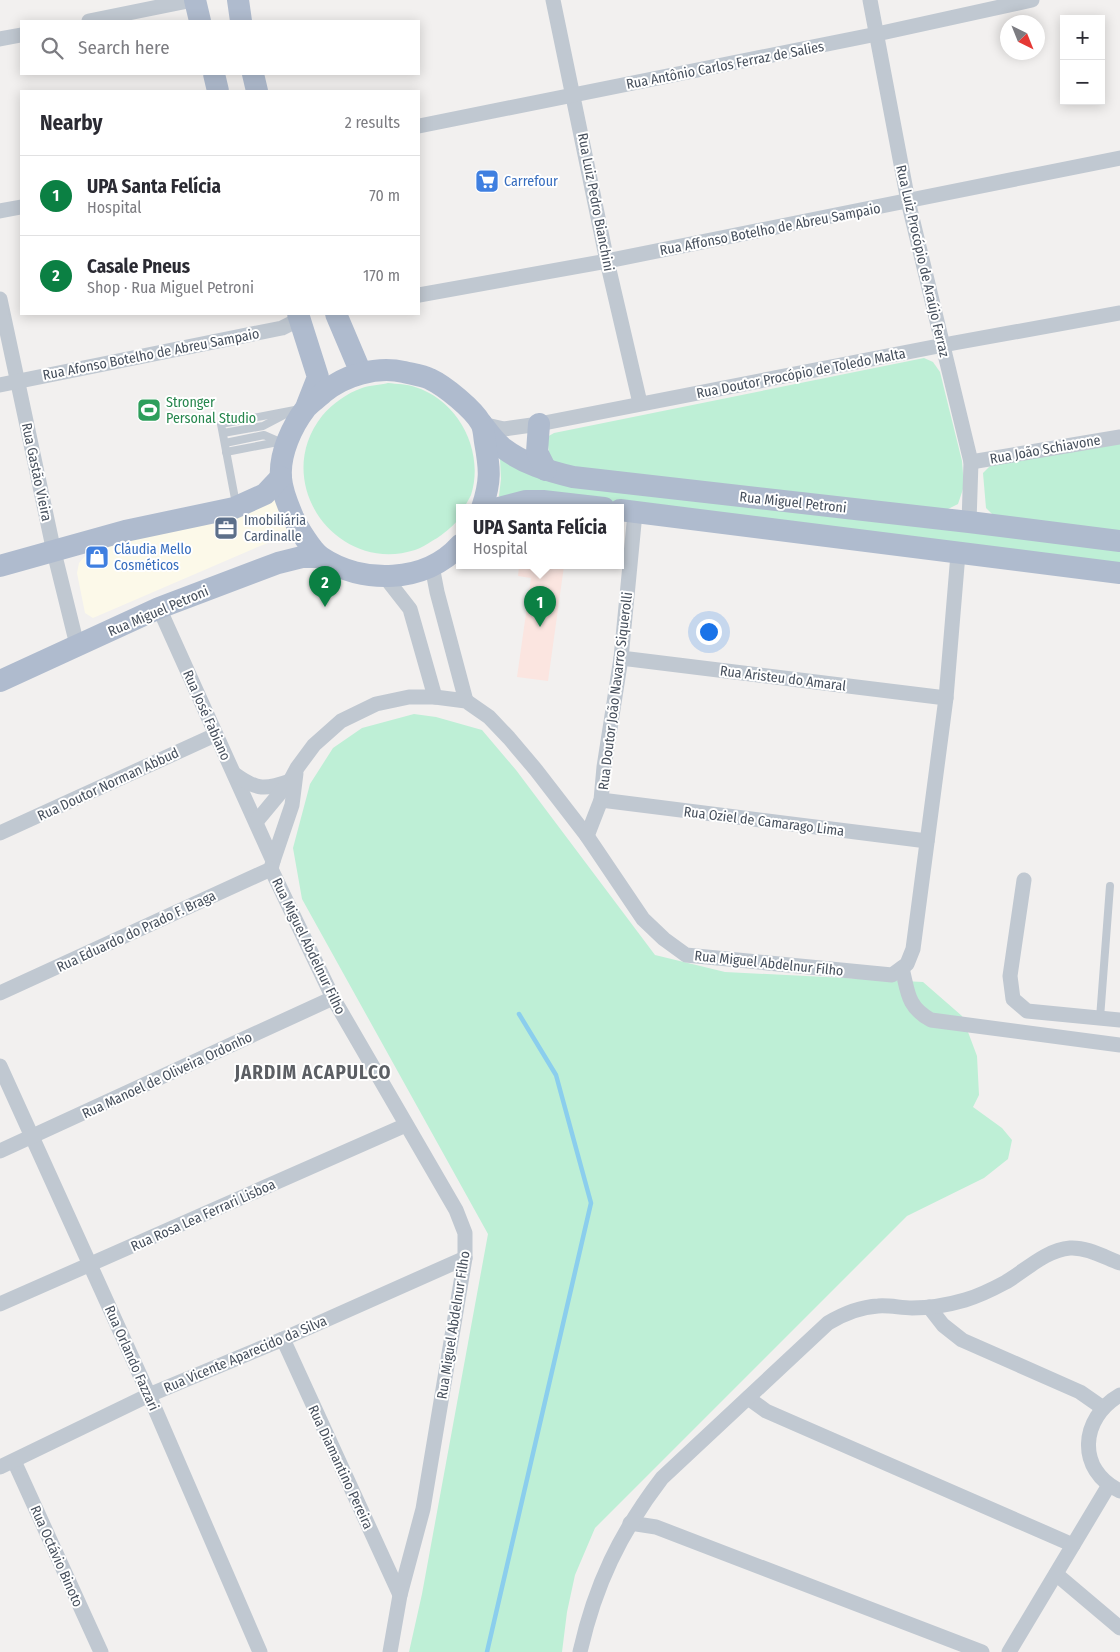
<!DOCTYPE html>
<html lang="en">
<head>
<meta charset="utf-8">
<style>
	:root { --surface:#fff; --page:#f7f7f7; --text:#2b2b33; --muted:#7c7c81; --line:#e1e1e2; --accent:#0b8043 }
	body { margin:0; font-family:"Fira Sans Condensed",sans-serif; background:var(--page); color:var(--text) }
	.controls { position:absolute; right:15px; top:15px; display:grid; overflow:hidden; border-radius:0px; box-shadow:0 2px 12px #0003 }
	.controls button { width:45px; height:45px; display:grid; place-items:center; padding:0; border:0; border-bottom:1px solid var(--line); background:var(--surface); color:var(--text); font:25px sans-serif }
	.compass { position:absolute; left:1000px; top:15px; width:45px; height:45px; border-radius:50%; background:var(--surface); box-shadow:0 2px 12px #0003; rotate:137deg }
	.you { position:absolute; left:708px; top:631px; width:18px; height:18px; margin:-12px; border:4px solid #fff; border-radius:50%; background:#1a73e8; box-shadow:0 0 0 8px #1a73e833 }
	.badge { display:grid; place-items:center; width:32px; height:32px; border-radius:50%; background:var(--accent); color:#fff; font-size:16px; font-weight:700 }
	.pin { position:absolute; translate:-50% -41px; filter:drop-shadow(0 1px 2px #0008) }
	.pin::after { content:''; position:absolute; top:26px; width:18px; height:15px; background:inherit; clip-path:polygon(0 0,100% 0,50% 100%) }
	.popup { position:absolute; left:456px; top:504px; width:168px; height:65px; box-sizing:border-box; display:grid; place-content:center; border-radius:0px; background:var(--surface); filter:drop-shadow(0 1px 4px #0005); font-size:16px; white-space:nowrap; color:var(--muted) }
	.popup b { font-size:19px; color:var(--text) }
	.popup::after { content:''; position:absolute; left:50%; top:100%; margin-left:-10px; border:10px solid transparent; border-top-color:var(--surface) }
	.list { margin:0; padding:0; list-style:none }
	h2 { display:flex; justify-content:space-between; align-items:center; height:65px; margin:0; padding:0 20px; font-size:21px }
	h2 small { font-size:16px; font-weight:400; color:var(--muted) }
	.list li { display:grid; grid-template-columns:32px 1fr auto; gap:15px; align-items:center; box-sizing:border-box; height:80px; padding:0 20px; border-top:1px solid var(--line) }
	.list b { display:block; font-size:19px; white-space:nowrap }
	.list p { margin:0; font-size:16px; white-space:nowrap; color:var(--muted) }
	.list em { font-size:16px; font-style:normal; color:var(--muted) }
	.icon { flex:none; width:28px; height:28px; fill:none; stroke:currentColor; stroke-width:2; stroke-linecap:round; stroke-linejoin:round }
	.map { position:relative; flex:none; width:1120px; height:1652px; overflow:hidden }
	.search { position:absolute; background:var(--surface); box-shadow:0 2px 12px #0003; left:20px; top:20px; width:400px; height:55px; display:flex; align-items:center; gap:12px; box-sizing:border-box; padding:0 18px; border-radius:0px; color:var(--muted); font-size:19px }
	.panel { position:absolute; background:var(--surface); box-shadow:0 2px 12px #0003; left:20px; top:90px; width:400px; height:225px; border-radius:0px }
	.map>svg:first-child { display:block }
	.commercial { fill:#fcf9e9 }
	.medical { fill:#fbe5e0 }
	.green { fill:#beefd6 }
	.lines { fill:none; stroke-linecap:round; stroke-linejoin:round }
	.stream { stroke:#8bceed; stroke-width:4.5 }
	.lane { stroke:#c0c8d1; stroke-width:8 }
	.street { stroke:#c0c8d1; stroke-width:15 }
	.primary { stroke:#afbbce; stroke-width:22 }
	.labels { text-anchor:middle; stroke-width:4; stroke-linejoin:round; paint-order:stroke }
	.street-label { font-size:14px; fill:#47505d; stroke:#fff }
	.shop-label { font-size:14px; fill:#366cbe; stroke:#fff; text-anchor:start }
	.leisure-label { font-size:14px; fill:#27864d; stroke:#fff; text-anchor:start }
	.service-label { font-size:14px; fill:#4e5e75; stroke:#fff; text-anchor:start }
	.district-label { font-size:19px; font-weight:bold; letter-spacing:1px; fill:#5c5f64; stroke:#fff }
</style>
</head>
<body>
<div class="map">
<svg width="1120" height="1652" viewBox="0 0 1120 1652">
	<rect width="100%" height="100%" fill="#f2f0ef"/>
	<polygon class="commercial" points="279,491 293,533 290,541 279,539 260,546 93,618 85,613 77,573 79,563 85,556 102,547"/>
	<polygon class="medical" points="519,566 564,566 548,681 517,677 531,578 518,576"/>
	<g class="green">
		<polygon points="924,358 933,362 940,372 962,461 964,486 958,504 946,510 575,469 550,461 547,437 554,433"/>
		<path d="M388,383C397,384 407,384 415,387C458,400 485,451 471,495C469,499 466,504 464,508H460C460,511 461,513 460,516C458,523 439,538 432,541C427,544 421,548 415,550C336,575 270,482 322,416C332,404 347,393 362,388C370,385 380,385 388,383Z"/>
		<polygon points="1120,442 1120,531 993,515 986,508 983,473 991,465"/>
		<polygon points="508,457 1120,548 1120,566 501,498 499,496 501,479 500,459"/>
		<polygon points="414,714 436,717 482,730 516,770 655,955 725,972 923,982 962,1016 977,1056 979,1095 973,1107 1002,1128 1012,1140 1008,1159 984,1178 907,1216 595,1528 575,1575 567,1612 562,1652 409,1652 422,1594 488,1234 302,899 293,848 310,784 333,748 362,728"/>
	</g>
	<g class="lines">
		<polyline class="stream" points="487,1652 591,1203 556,1075 519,1014"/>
		<g class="lane">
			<polyline points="223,433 263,426 284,415"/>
			<polyline points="225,443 264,435 280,442"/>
			<polyline points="226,452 283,441"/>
			<polyline points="236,504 221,424 300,409"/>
			<polyline points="1100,1018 1110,886"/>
		</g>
		<g class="street">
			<polyline points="553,0 607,261 640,403"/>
			<polyline points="870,0 908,201 971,462 969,522"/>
			<polyline points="89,21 193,0"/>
			<polyline points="0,39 21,35"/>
			<polyline points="419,126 877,34 1032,0"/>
			<polyline points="0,211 21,207"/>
			<polyline points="419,295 607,261 1120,158"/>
			<polyline points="0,299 54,552 77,645"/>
			<polyline points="0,385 282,328 300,319"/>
			<polyline points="482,424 504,429 539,424 954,343 1120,313"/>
			<polyline points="971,462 1120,437"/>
			<polyline points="432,566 437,592 466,701"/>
			<polyline points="385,577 410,609 435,697"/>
			<polyline points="159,608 273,861 271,869 333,998 456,1210 465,1233 465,1258 423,1509 400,1595 390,1652"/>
			<polyline points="621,658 946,698"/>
			<path d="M236,775C257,790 265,790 290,781"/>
			<polyline points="601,800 927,841"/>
			<polyline points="256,822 290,781 297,768 314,745 341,721 376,704 409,697 435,697 466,701 489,717 509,738 536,770 587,836 643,919 664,939 686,955 892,975 907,964 913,949 946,698 958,554"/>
			<polyline points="0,833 215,735"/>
			<polyline points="587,836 601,800 604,767 621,658 635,513"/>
			<polyline points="273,861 292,805 296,773"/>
			<polyline points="1024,880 1010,976 1013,999 1027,1011 1120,1020"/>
			<path d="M902,968C908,992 907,1007 931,1020L1120,1045"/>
			<polyline points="0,993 271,869"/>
			<polyline points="0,1066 149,1395 260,1652"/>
			<polyline points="0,1151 333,998"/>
			<polyline points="0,1304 406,1125"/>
			<polyline points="929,1307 943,1325 962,1340 1080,1392 1103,1408"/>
			<polyline points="283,1339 400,1595"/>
			<path d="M1120,1395C1080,1418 1076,1470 1120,1491"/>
			<polyline points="748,1398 766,1411 1073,1545"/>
			<polyline points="14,1461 101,1652"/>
			<polyline points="0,1467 149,1395 283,1339 465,1258"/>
			<polyline points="630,1523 656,1527 982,1652"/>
			<polyline points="1056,1574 1120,1628"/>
			<path d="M580,1652C595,1585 620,1533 662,1478L828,1323C843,1314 860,1307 878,1306C889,1305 901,1308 912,1308C929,1308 948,1305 965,1300C979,1296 993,1289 1006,1282C1026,1270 1046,1250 1070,1248C1087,1247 1104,1257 1120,1263"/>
			<polyline points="1009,1652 1109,1485"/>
		</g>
		<g class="primary">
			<polyline points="195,0 200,21"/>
			<polyline points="238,0 241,21"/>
			<polyline points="214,74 218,91"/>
			<polyline points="253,74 257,91"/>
			<polyline points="298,314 318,377 307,405"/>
			<polyline points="336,314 361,373"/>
			<path d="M482,424C488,432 495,442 503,448C524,464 548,471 573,477L969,522L1120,541"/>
			<polyline points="539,424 537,452 546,470"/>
			<polyline points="499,508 526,501 543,501 604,508"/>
			<polyline points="620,510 1120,573"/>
			<path d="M460,545C426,583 362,585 321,557C312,551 298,528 293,517C288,505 282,492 281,478C279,454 292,426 306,408C311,402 318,398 323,393C344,375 377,366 404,372C412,374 422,375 430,379C445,386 473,409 481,423C484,428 484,436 485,442C490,469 491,481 482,508"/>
			<polyline points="0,566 125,531 234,508 265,494 281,477"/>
			<polyline points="0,681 159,608 278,563 302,557 320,557"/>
		</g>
	</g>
	<defs>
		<g id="supermarket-square" transform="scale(1.25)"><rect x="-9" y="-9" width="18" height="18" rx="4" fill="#3f7fe0" stroke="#fff"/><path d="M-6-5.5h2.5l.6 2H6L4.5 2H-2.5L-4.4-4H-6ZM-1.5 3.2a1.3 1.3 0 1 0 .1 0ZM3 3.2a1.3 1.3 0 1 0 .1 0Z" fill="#fff"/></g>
		<g id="stadium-square" transform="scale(1.25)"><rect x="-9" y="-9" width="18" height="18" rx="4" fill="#2e9e5b" stroke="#fff"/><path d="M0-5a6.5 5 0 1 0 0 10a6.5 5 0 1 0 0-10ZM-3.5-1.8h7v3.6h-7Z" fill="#fff"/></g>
		<g id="office-square" transform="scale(1.25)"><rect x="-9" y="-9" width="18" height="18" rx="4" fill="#5c6f8a" stroke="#fff"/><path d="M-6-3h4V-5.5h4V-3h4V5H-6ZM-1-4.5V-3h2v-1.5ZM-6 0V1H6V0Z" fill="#fff"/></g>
		<g id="shop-square" transform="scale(1.25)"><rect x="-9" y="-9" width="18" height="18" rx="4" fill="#3f7fe0" stroke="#fff"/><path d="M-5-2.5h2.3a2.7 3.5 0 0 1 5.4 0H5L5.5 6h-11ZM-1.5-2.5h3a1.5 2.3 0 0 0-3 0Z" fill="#fff"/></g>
	</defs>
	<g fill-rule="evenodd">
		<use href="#supermarket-square" x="487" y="181"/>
		<use href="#stadium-square" x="149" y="410"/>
		<use href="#office-square" x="226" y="528"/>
		<use href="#shop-square" x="97" y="557"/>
	</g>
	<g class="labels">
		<g class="street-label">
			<text transform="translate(725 65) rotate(-11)" y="5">Rua Antônio Carlos Ferraz de Salies</text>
			<text transform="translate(596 202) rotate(79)" y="5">Rua Luiz Pedro Bianchini</text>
			<text transform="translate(770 229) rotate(-11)" y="5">Rua Affonso Botelho de Abreu Sampaio</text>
			<text transform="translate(923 261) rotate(77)" y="5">Rua Luiz Procópio de Araújo Ferraz</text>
			<text transform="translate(151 354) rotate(-11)" y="5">Rua Afonso Botelho de Abreu Sampaio</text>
			<text transform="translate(801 373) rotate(-11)" y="5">Rua Doutor Procópio de Toledo Malta</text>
			<text transform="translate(1045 449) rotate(-10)" y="5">Rua João Schiavone</text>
			<text transform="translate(37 472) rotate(78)" y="5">Rua Gastão Vieira</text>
			<text transform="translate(793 502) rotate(6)" y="5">Rua Miguel Petroni</text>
			<text transform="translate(158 611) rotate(-23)" y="5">Rua Miguel Petroni</text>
			<text transform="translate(783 678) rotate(7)" y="5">Rua Aristeu do Amaral</text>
			<text transform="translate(615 691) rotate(-83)" y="5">Rua Doutor João Navarro Siquerolli</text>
			<text transform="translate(207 715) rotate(66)" y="5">Rua José Fabiano</text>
			<text transform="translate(108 784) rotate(-25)" y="5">Rua Doutor Norman Abbud</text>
			<text transform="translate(764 821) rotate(7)" y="5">Rua Oziel de Camarago Lima</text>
			<text transform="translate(136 931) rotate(-25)" y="5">Rua Eduardo do Prado F. Braga</text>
			<text transform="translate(309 946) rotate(64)" y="5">Rua Miguel Abdelnur Filho</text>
			<text transform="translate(769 963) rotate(6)" y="5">Rua Miguel Abdelnur Filho</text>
			<text transform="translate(167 1075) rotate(-25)" y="5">Rua Manoel de Oliveira Ordonho</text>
			<text transform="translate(203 1215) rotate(-24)" y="5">Rua Rosa Lea Ferrari Lisboa</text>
			<text transform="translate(453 1325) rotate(-81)" y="5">Rua Miguel Abdelnur Filho</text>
			<text transform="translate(245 1354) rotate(-23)" y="5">Rua Vicente Aparecido da Silva</text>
			<text transform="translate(132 1358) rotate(66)" y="5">Rua Orlando Fazzari</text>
			<text transform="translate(341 1467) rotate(65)" y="5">Rua Diamantino Pereira</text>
			<text transform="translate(57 1556) rotate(66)" y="5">Rua Octávio Binoto</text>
		</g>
		<g class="shop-label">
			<text x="504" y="186">Carrefour</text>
			<text x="114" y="554">Cláudia Mello<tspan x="114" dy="16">Cosméticos</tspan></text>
		</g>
		<g class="leisure-label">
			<text x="166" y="407">Stronger<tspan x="166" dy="16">Personal Studio</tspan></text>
		</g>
		<g class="service-label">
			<text x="244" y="525">Imobiliária<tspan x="244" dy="16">Cardinalle</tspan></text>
		</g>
		<g class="district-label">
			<text x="313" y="1079">JARDIM ACAPULCO</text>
		</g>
	</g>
</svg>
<div class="controls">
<button>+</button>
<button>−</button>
</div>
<svg class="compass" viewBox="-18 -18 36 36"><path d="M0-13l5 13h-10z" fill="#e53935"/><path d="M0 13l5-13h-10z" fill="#7c7c81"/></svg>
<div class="you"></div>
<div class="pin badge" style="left:540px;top:627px">1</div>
<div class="popup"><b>UPA Santa Felícia</b>Hospital</div>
<div class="pin badge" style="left:325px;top:607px">2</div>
<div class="search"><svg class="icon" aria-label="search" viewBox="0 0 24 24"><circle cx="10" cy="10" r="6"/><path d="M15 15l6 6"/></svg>Search here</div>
<section class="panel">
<h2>Nearby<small>2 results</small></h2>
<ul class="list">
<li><span class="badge">1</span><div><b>UPA Santa Felícia</b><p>Hospital</p></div><em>70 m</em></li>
<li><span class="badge">2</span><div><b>Casale Pneus</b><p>Shop · Rua Miguel Petroni</p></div><em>170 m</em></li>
</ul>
</section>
</div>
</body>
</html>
